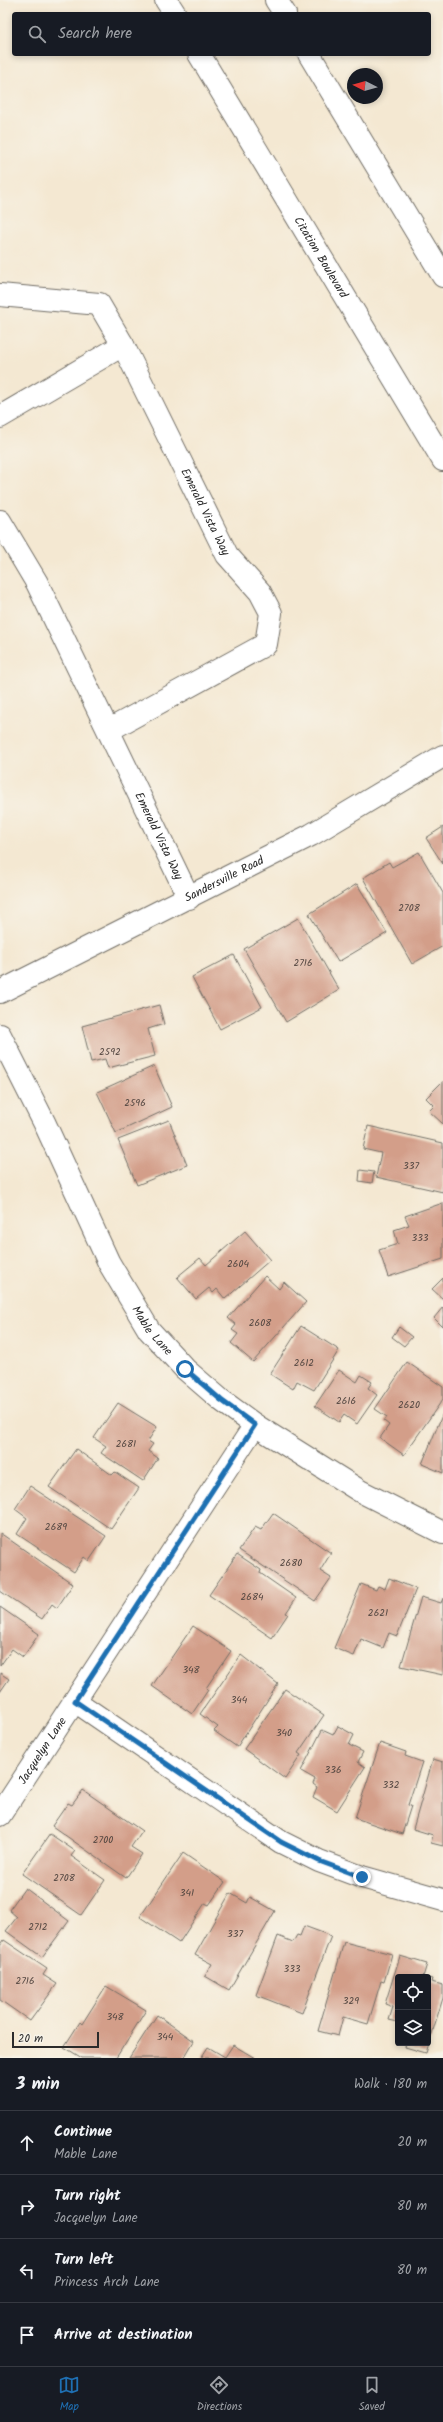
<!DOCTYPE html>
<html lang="en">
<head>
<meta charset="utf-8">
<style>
	:root { --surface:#171b24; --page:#20242c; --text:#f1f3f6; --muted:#9ea1a6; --line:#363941; --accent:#1f6fb2 }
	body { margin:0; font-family:Kalam,sans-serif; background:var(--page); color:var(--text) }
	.controls { position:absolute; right:12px; bottom:12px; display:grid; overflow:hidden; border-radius:4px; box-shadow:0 2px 6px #0003 }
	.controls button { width:36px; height:36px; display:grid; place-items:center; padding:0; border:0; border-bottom:1px solid var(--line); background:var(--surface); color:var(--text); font:20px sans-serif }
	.compass { position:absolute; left:347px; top:68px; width:36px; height:36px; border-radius:50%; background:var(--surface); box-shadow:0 2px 6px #0003; rotate:276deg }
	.scale { position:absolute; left:12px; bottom:10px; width:87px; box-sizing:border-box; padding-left:4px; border:2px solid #2b2b2b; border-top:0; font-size:11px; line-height:14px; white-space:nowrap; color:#2b2b2b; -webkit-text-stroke:3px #f7f3e8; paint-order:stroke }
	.stop { position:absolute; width:12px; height:12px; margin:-9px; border:3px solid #1f6fb2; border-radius:50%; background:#fff }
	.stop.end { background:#1f6fb2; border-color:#fff; box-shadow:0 1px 4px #0008 }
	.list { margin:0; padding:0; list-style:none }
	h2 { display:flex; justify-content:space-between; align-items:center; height:52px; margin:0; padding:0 16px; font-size:17px }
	h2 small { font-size:13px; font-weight:400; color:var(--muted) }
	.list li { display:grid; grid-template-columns:26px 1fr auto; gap:12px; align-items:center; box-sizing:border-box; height:64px; padding:0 16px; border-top:1px solid var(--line) }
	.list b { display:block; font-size:15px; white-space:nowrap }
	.list p { margin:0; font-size:13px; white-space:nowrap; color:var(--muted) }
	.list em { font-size:13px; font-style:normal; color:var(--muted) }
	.icon { flex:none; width:22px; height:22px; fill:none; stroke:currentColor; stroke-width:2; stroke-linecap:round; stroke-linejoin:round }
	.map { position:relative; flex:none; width:443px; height:2058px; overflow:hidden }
	.search { position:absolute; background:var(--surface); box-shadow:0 2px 6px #0003; left:12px; right:12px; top:12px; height:44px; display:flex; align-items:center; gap:10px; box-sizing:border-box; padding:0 14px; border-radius:4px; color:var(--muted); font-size:15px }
	.sheet { height:308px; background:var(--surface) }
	nav { display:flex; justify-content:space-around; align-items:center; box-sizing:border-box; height:56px; border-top:1px solid var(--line); background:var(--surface); font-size:11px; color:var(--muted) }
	nav a { display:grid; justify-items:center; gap:2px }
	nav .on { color:var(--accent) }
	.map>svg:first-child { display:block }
	.building { fill:#d39e89 }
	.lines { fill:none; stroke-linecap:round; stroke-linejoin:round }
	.minor-casing { stroke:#716d65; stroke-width:24 }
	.tertiary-casing { stroke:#716d65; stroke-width:24 }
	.secondary-casing { stroke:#716d65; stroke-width:24 }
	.minor { stroke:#fff; stroke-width:22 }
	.tertiary { stroke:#fff; stroke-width:22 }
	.secondary { stroke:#fff; stroke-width:22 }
	.route { stroke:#1f6fb2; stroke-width:5 }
	.labels { text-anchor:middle; stroke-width:3.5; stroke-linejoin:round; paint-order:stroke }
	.number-label { font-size:10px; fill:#554842 }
	.street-label { font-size:12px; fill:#2b2b2b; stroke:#f7f3e8 }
</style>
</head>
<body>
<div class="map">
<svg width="443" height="2058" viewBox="0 0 443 2058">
	<rect width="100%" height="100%" fill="#f7f3e8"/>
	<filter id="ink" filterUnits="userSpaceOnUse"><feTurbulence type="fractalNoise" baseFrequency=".025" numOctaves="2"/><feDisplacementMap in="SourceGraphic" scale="8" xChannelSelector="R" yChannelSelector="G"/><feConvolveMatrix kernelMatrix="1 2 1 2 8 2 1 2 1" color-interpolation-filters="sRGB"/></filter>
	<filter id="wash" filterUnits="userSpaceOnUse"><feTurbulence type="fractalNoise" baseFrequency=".012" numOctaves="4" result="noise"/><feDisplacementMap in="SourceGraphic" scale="16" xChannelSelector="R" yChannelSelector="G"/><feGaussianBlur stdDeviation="0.9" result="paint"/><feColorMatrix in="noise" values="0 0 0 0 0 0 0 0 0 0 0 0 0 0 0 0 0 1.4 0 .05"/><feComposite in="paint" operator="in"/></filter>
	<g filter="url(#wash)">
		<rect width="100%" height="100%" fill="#f4e8d2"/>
		<g id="blocks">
			<g class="building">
				<polygon points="443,827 443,864 426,838"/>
				<polygon points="419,852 443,893 443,946 412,964 363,878 389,862 392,867"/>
				<polygon points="357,884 387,933 338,962 309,914"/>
				<polygon points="298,918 339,990 286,1022 244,949"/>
				<polygon points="234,955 262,1007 220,1029 192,977"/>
				<polygon points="159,1005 164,1024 148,1029 155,1056 108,1068 105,1059 91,1062 82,1026"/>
				<polygon points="154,1066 172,1107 116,1133 97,1092"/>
				<polygon points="443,1081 443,1124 429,1111 434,1106 426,1098"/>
				<polygon points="169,1120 187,1165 137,1185 118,1140"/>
				<polygon points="368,1126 443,1143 443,1192 376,1177 381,1153 363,1149"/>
				<polygon points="360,1170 374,1172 372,1183 359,1181"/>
				<polygon points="443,1203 443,1259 388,1277 379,1250 398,1244 394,1230 409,1225 405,1216"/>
				<polygon points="245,1231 270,1260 225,1299 217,1289 213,1293 209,1288 196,1299 177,1277 200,1258 206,1265"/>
				<polygon points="265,1276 279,1289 284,1282 306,1302 253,1362 231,1343 238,1334 232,1330 236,1325 228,1318"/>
				<polygon points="443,1278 443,1299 432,1289"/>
				<polygon points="443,1307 443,1327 434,1318"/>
				<polygon points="301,1326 339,1350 314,1390 297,1381 293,1389 270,1374"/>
				<polygon points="399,1327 412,1337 404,1346 392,1337"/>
				<polygon points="407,1362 443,1387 443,1399 404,1455 380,1438 389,1425 384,1421 387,1417 375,1409"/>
				<polygon points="339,1370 357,1382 361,1375 372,1382 368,1388 377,1395 357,1424 344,1415 339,1422 315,1406"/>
				<polygon points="118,1403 157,1427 148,1441 153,1444 148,1451 158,1458 143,1481 101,1453 106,1446 94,1438"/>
				<polygon points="443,1413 443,1473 422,1464"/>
				<polygon points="76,1449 112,1475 115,1472 139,1488 111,1529 49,1487"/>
				<polygon points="30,1486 106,1536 89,1561 84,1557 74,1572 17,1534 27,1518 15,1509"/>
				<polygon points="273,1513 331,1553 320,1571 331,1578 315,1601 239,1550 255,1527 261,1530"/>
				<polygon points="0,1533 73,1584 57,1608 52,1604 42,1619 0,1591"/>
				<polygon points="237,1554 261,1570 260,1573 296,1598 286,1613 288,1614 272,1638 209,1595"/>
				<polygon points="389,1578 416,1589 397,1636 389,1633 383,1648 361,1639 354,1656 334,1648 361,1584 376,1590 378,1586 385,1589"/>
				<polygon points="421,1597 441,1603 443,1598 443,1675 401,1666"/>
				<polygon points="0,1607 39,1634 23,1657 12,1649 0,1666"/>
				<polygon points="193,1626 231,1651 206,1688 208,1690 192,1714 152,1686"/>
				<polygon points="241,1655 278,1684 237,1747 214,1731 218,1727 200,1714"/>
				<polygon points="0,1673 9,1679 0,1692"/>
				<polygon points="285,1689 324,1715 298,1753 301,1755 285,1779 244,1749"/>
				<polygon points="338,1726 354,1735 349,1745 363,1752 358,1762 365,1767 337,1811 313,1797 317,1787 313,1784 315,1779 301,1771 322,1730 333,1735"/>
				<polygon points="380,1743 406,1752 405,1756 422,1762 408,1805 411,1806 402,1834 355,1818"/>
				<polygon points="433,1759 443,1762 443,1846 431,1843 433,1835 413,1829"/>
				<polygon points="83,1790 142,1831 131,1847 142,1854 126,1878 52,1826 68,1803 72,1805"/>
				<polygon points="50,1834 75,1851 71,1856 105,1880 81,1915 22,1874"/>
				<polygon points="183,1853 225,1882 209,1905 205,1903 179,1943 140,1917"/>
				<polygon points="25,1888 69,1921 42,1957 6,1931 17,1917 9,1910"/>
				<polygon points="230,1893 247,1903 250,1897 275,1911 229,1990 205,1976 212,1964 195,1955"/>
				<polygon points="304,1926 331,1936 302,2013 256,1995 278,1936 293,1942 297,1935 300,1936"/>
				<polygon points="4,1940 47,1969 43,1975 57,1984 30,2021 0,2000 0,1946"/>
				<polygon points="344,1942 392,1954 384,1982 381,1981 368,2024 343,2017 338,2036 318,2031"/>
				<polygon points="400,1956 427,1964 423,1977 398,1977 398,2022 389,2020 393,2007 385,2004"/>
				<polygon points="428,1978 432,1979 431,1982 443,1985 443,1998 426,2053 405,2047 406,2043 428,2043"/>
				<polygon points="106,1986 146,2010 116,2058 82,2058 64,2047 80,2022 82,2024"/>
				<polygon points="157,2015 194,2041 184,2058 129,2058"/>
				<polygon points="233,2045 255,2058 201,2058 208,2047 225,2057"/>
			</g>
		</g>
	</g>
	<g filter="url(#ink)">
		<use href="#blocks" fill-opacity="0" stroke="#716d65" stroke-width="1"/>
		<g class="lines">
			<g class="minor-casing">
				<g id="minor">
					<path id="s1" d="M0,295L99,304L123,345L227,555L260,592L271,613L266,644L109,730"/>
					<polyline points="0,417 123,345"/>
					<path id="s2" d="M0,521L37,583L189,898"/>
					<path id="s3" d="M0,1035L45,1124L109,1263L149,1330L185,1369L221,1400L255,1425L360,1491L443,1533"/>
					<polyline points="75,1701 281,1842 319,1861 362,1877 443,1900"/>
					<path id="s4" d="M0,1815L255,1425"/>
				</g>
			</g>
			<g class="tertiary-casing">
				<g id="tertiary">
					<path id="s5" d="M0,992L311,835L443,756"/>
				</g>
			</g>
			<g class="secondary-casing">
				<g id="secondary">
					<polyline points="166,0 175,14"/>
					<polyline points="276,0 285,14"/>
					<path id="s6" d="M199,54L443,460"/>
					<polyline points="309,54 443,276"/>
				</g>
			</g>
			<use href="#minor" class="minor"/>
			<use href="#tertiary" class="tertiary"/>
			<use href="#secondary" class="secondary"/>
		</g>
	</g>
	<g class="lines" filter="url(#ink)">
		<polyline class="route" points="185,1369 221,1400 255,1425 75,1701 281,1842 319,1861 362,1877"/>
	</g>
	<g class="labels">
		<g class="number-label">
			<text x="409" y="911">2708</text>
			<text x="303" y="966">2716</text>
			<text x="110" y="1055">2592</text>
			<text x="135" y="1106">2596</text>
			<text x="411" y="1169">337</text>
			<text x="420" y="1241">333</text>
			<text x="238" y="1267">2604</text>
			<text x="260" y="1326">2608</text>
			<text x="304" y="1366">2612</text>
			<text x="346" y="1404">2616</text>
			<text x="409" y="1408">2620</text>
			<text x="126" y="1447">2681</text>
			<text x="56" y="1530">2689</text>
			<text x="291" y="1566">2680</text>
			<text x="252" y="1600">2684</text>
			<text x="378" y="1616">2621</text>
			<text x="191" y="1673">348</text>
			<text x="239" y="1703">344</text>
			<text x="284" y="1736">340</text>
			<text x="333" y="1773">336</text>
			<text x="391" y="1788">332</text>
			<text x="103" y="1843">2700</text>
			<text x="64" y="1881">2708</text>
			<text x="187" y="1896">341</text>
			<text x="38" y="1930">2712</text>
			<text x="235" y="1937">337</text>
			<text x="292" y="1972">333</text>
			<text x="25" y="1984">2716</text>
			<text x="351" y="2004">329</text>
			<text x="115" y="2020">348</text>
			<text x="165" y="2040">344</text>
		</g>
		<g class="street-label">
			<text dy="4" stroke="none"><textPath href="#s6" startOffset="237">Citation Boulevard</textPath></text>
			<text dy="4" stroke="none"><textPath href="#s1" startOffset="333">Emerald Vista Way</textPath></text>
			<text dy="4" stroke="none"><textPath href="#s2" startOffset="353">Emerald Vista Way</textPath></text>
			<text dy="4" stroke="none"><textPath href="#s5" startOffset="251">Sandersville Road</textPath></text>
			<text dy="4" stroke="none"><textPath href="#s3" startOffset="333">Mable Lane</textPath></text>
			<text dy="4" stroke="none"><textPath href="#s4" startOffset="77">Jacquelyn Lane</textPath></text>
		</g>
	</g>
</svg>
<div class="controls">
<button><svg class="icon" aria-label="locate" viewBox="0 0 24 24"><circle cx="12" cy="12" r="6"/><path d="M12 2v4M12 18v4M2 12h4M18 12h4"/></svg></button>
<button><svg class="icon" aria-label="layers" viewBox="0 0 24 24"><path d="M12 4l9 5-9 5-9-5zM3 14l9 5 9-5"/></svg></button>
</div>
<svg class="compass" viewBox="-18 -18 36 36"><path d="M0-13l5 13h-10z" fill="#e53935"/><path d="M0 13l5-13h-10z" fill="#9ea1a6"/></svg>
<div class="scale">20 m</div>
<div class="stop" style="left:185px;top:1369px"></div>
<div class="stop end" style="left:362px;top:1877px"></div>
<div class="search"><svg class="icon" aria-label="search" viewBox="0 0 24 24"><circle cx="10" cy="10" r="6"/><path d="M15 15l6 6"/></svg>Search here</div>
</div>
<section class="sheet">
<h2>3 min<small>Walk · 180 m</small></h2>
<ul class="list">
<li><svg class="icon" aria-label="ahead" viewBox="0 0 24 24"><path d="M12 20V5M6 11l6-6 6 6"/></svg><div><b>Continue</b><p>Mable Lane</p></div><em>20 m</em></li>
<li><svg class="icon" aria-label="right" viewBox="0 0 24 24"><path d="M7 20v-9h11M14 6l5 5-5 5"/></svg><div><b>Turn right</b><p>Jacquelyn Lane</p></div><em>80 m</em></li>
<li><svg class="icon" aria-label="left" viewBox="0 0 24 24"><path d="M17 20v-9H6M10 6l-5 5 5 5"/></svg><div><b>Turn left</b><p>Princess Arch Lane</p></div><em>80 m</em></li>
<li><svg class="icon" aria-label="arrive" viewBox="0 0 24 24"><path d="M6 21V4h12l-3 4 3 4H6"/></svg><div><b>Arrive at destination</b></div></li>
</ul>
</section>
<nav>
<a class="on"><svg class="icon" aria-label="map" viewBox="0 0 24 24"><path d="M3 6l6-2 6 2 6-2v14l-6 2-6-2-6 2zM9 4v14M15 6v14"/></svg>Map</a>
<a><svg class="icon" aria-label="directions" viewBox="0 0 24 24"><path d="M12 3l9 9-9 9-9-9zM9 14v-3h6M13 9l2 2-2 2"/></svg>Directions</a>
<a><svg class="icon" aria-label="saved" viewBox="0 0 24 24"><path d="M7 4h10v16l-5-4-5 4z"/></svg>Saved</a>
</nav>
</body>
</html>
